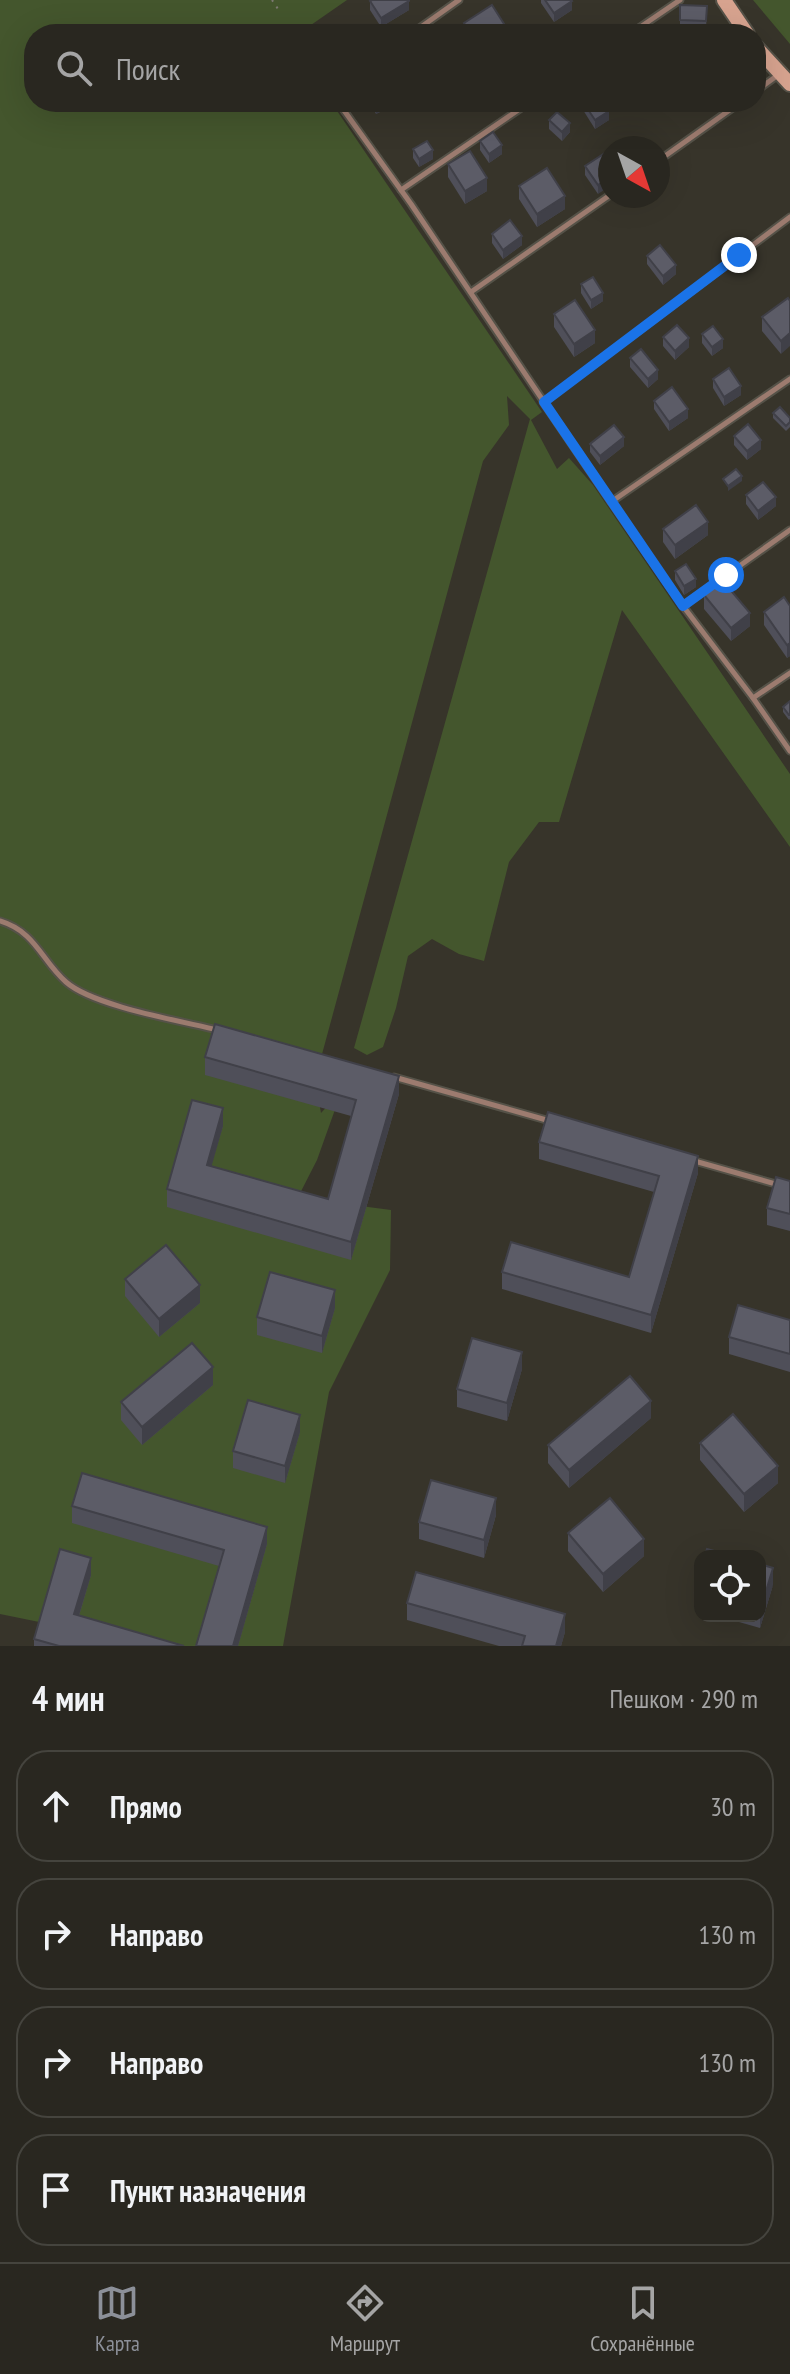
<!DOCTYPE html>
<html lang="ru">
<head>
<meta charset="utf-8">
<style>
	:root { --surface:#292720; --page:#312f29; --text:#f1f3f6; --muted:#a5a5a5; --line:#45443e; --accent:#8c9099 }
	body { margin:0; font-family:"PT Sans Narrow",sans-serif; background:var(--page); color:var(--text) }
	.controls { position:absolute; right:24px; bottom:24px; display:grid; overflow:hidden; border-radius:16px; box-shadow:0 8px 32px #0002 }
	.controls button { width:72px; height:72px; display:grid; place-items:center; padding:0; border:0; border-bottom:2px solid var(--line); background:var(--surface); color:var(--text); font:40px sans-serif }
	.compass { position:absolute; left:598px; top:136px; width:72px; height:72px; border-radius:50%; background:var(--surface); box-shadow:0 8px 32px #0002; rotate:140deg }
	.stop { position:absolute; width:24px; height:24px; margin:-18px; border:6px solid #1a73e8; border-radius:50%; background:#fff }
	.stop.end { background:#1a73e8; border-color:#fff; box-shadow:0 2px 8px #0008 }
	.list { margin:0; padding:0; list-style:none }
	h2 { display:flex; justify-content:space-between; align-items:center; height:104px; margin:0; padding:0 32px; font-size:34px }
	h2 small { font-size:26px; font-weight:400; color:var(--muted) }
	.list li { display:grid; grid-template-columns:52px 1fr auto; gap:24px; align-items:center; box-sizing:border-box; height:112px; margin:0 16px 16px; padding:0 16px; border:2px solid var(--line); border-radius:32px }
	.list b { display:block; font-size:30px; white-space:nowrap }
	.list em { font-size:26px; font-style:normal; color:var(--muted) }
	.icon { flex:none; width:44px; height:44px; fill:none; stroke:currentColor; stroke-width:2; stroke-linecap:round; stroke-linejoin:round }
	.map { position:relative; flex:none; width:790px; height:1646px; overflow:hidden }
	.search { position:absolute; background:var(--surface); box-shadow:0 8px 32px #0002; left:24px; right:24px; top:24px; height:88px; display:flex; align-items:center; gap:20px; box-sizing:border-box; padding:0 28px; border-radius:32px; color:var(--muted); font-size:30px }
	.sheet { height:616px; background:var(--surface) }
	nav { display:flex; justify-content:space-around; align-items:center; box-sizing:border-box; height:112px; border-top:2px solid var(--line); background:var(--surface); font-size:22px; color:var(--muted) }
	nav a { display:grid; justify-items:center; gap:4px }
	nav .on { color:var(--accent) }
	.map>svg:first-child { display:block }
	.green { fill:#44562d }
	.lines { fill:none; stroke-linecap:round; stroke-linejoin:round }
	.lane-casing { stroke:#555248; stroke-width:9 }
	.secondary-casing { stroke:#555248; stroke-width:18 }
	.path { stroke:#7d7a72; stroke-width:2; stroke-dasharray:2 6; stroke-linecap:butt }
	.lane { stroke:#9c7b6f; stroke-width:5 }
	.secondary { stroke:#d7a38f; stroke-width:14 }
	.wall { fill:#4f4f59 }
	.shaded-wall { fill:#404048 }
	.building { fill:#5c5c67; stroke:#404048; stroke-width:2 }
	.route { stroke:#1a73e8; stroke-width:10 }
</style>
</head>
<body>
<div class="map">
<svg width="790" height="1646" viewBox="0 0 790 1646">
	<rect width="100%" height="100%" fill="#37342a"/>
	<g class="green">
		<polygon points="0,0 347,0 298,34 34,34 34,102 331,102 542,412 531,420 557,469 569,458 593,485 790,774 790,847 622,610 559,822 539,822 509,862 484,961 459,954 432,939 408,956 396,1008 383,1047 367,1055 354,1048 530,419 507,396 509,425 483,461 315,1080 321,1113 342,1090 317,1160 294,1205 353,1205 391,1210 390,1270 329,1392 283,1646 128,1646 54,1625 0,1614"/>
		<polygon points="753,0 790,0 790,44"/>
	</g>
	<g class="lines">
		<g class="lane-casing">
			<g id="lane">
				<polyline points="411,34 459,0"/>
				<polyline points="630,34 680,0"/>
				<polyline points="756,91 778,75"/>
				<polyline points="338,102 411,204 544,402 790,217"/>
				<polyline points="658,161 741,102"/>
				<polyline points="401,190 530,102"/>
				<polyline points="471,292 610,195"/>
				<polyline points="543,402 611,502 790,379"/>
				<polyline points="611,502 683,606"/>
				<polyline points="790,530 683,606 753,698 790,673"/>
				<polyline points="753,698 790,751"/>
				<path d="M0,921C36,932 41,960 66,982C93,1006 181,1021 218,1030"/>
				<polyline points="394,1077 550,1121"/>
				<polyline points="691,1160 790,1188"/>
			</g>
		</g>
		<g class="secondary-casing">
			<g id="secondary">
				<polyline points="724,0 747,34"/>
				<polyline points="756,47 790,84"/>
			</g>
		</g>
		<polyline class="path" points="272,0 280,12"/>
		<use href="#lane" class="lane"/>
		<use href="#secondary" class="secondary"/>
	</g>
	<g class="wall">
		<polygon points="541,0 571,0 572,10 554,22 541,3"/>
		<polygon points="370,1 409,10 381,27 370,10"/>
		<polygon points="680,5 707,6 706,30 680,29"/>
		<polygon points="464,23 506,34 464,34"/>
		<polygon points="370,102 392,102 392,106 376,114"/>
		<polygon points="578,102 604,102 609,120 595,129"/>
		<polygon points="549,120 570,132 562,141 549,129"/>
		<polygon points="480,141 502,154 489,163 480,150"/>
		<polygon points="413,149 433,159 419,167 413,158"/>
		<polygon points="608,151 598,194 585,175 585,166"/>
		<polygon points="448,164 487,191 465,204 448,177"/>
		<polygon points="519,186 565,209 537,227 519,199"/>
		<polygon points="492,234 522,245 503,259 492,243"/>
		<polygon points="647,256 676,274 663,285 647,264"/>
		<polygon points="581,284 603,301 591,309 581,293"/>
		<polygon points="788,298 781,354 762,331 762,317"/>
		<polygon points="554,314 595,343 574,357 554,327"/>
		<polygon points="702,334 723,348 712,356 702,343"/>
		<polygon points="663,337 689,347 675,360 663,346"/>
		<polygon points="630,358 658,379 648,388 630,367"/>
		<polygon points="713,379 741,395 724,406 713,388"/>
		<polygon points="654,401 688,418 669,431 654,409"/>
		<polygon points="773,413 790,418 790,427 786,431 773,418"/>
		<polygon points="734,436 761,449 747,460 734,445"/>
		<polygon points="590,444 624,446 600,465 590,452"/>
		<polygon points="746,495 776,506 758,520 746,504"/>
		<polygon points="663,529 708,535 675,559 663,542"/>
		<polygon points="675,571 696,587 684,595 675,580"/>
		<polygon points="704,595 750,626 731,641 704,609"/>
		<polygon points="790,606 790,656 787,658 764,625 764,612"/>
		<polygon points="790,701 790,719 789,720 783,712 783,707"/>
		<polygon points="205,1057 399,1094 351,1260 167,1207 167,1189 223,1126 211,1166 328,1199 351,1116 205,1075"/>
		<polygon points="539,1142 698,1173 651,1333 502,1289 502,1272 629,1277 654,1192 539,1159"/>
		<polygon points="790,1181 790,1231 767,1225 767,1208"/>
		<polygon points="125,1279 200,1303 159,1337 125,1296"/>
		<polygon points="335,1308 322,1353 257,1335 257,1317"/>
		<polygon points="790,1320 790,1372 729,1354 729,1337"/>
		<polygon points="522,1369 507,1421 457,1407 457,1389"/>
		<polygon points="213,1385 142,1445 121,1420 121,1402"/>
		<polygon points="651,1418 569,1488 548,1463 548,1445"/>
		<polygon points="300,1432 285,1483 233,1468 233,1451"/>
		<polygon points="700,1443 778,1483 744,1512 700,1460"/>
		<polygon points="72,1506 267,1544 238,1646 196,1646 219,1566 72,1523"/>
		<polygon points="496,1515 484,1558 419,1539 419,1522"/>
		<polygon points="568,1533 644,1556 603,1592 568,1551"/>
		<polygon points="700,1574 700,1611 695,1609 695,1592"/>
		<polygon points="91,1575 79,1616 184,1646 34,1646 34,1639"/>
		<polygon points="773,1585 760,1628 718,1616 760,1616"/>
		<polygon points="407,1603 565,1632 561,1646 499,1646 407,1620"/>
	</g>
	<g class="shaded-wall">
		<polygon points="409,1 409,10 381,27 381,18"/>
		<polygon points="572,1 572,10 554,22 554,13"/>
		<polygon points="506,27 506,34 496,34"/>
		<polygon points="382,102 392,102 392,106 376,114 376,105"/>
		<polygon points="623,102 632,102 623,109"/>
		<polygon points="609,111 609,120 595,129 595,120"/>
		<polygon points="570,123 570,132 562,141 562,132"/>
		<polygon points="502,145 502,154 489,163 489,154"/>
		<polygon points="433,150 433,159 419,167 419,159"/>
		<polygon points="610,177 610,186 598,194 598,185"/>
		<polygon points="487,178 487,191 465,204 465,191"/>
		<polygon points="565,196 565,209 537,227 537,214"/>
		<polygon points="522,236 522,245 503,259 503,250"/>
		<polygon points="676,265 676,274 663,285 663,276"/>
		<polygon points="603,293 603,301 591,309 591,300"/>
		<polygon points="595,330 595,343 574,357 574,344"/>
		<polygon points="790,333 790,346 781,354 781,341"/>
		<polygon points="689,338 689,347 675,360 675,351"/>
		<polygon points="723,339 723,348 712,356 712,347"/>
		<polygon points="658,370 658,379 648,388 648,379"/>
		<polygon points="741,386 741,395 724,406 724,397"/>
		<polygon points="688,409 688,418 669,431 669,422"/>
		<polygon points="624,437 624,446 600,465 600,456"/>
		<polygon points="761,440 761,449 747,460 747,451"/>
		<polygon points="742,476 742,481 728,491 728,486"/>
		<polygon points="776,497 776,506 758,520 758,511"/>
		<polygon points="708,522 708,535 675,559 675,545"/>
		<polygon points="696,579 696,587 684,595 684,586"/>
		<polygon points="750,613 750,626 731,641 731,628"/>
		<polygon points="790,643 790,656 787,658 787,645"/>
		<polygon points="399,1076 399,1094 351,1260 351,1242"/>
		<polygon points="223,1108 223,1126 207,1182 207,1165"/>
		<polygon points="698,1156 698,1173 651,1333 651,1315"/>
		<polygon points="200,1285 200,1303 159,1337 159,1319"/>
		<polygon points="335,1290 335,1308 322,1353 322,1336"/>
		<polygon points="522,1352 522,1369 507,1421 507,1403"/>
		<polygon points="213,1367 213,1385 142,1445 142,1427"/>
		<polygon points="651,1401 651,1418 569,1488 569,1470"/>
		<polygon points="300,1415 300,1432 285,1483 285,1466"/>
		<polygon points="778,1466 778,1483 744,1512 744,1494"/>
		<polygon points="496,1498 496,1515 484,1558 484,1540"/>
		<polygon points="267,1527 267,1544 238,1646 233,1646"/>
		<polygon points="644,1539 644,1556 603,1592 603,1574"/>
		<polygon points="91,1558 91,1575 74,1632 74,1614"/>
		<polygon points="773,1568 773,1585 760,1628 760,1611"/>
		<polygon points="565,1614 565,1632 561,1646 556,1646"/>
	</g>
	<g class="building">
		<polygon points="372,0 409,0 409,1 381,18 370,1"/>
		<polygon points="545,0 571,0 572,1 554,13"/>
		<polygon points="492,5 506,27 496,34 471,34 464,23"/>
		<polygon points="680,5 707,6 706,21 680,20"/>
		<polygon points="558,26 563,34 546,34"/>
		<polygon points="583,102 604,102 609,111 595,120"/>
		<polygon points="557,112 570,123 562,132 549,120"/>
		<polygon points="493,132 502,145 489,154 480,141"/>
		<polygon points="427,141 433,150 419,159 413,149"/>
		<polygon points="470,151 487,178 465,191 448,164"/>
		<polygon points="608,151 610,153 610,177 598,185 585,166"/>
		<polygon points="547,168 565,196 537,214 519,186"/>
		<polygon points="510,220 522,236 503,250 492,234"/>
		<polygon points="660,245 676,265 663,276 647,256"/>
		<polygon points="593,277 603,293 591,300 581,284"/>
		<polygon points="788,298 790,301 790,333 781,341 762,317"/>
		<polygon points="575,300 595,330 574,344 554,314"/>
		<polygon points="677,325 689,338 675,351 663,337"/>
		<polygon points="713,326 723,339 712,347 702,334"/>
		<polygon points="641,349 658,370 648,379 630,358"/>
		<polygon points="729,368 741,386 724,397 713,379"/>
		<polygon points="672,387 688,409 669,422 654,401"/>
		<polygon points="780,407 790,418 790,422 786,426 773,413"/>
		<polygon points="748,424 761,440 747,451 734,436"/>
		<polygon points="614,425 624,437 600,456 590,444"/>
		<polygon points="736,469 742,476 728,486 723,479"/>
		<polygon points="763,482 776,497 758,511 746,495"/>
		<polygon points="696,505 708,522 675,545 663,529"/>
		<polygon points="686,564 696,579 684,586 675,571"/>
		<polygon points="722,580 750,613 731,628 704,595"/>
		<polygon points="784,597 790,606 790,643 787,645 764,612"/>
		<polygon points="790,701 790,715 789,715 783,707"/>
		<polygon points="215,1024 399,1076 351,1242 167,1189 192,1100 223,1108 207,1165 328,1199 356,1100 205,1057"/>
		<polygon points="548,1112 698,1156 651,1315 502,1272 511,1242 629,1277 659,1176 539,1142"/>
		<polygon points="776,1177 790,1181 790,1214 767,1208"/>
		<polygon points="166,1245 200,1285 159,1319 125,1279"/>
		<polygon points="270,1272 335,1290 322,1336 257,1317"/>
		<polygon points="738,1305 790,1320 790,1354 729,1337"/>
		<polygon points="472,1338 522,1352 507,1403 457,1389"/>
		<polygon points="192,1343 213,1367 142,1427 121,1402"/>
		<polygon points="630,1376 651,1401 569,1470 548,1445"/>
		<polygon points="248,1400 300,1415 285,1466 233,1451"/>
		<polygon points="733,1414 778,1466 744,1494 700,1443"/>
		<polygon points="82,1473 267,1527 233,1646 196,1646 224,1550 72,1506"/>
		<polygon points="431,1480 496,1498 484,1540 419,1522"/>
		<polygon points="610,1498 644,1539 603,1574 568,1533"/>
		<polygon points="60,1549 91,1558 74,1614 184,1646 59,1646 34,1639"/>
		<polygon points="707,1549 732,1556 705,1556"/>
		<polygon points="760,1564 773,1568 760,1611"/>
		<polygon points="416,1572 565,1614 556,1646 522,1646 525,1636 407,1603"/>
		<polygon points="700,1574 700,1593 695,1592"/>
	</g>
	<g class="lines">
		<polyline class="route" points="726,575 683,606 544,402 739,255"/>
	</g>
</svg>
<div class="controls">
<button><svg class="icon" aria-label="locate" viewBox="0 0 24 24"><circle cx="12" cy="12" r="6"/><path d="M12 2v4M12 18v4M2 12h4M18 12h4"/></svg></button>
</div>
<svg class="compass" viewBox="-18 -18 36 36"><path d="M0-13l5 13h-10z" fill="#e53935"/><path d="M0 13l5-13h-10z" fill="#a5a5a5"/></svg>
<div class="stop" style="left:726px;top:575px"></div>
<div class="stop end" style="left:739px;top:255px"></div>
<div class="search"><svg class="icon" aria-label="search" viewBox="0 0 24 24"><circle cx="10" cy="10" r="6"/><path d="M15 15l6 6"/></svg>Поиск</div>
</div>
<section class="sheet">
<h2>4 мин<small>Пешком · 290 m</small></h2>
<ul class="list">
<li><svg class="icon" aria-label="ahead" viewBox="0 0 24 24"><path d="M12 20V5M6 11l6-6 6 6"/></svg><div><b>Прямо</b></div><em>30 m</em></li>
<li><svg class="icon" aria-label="right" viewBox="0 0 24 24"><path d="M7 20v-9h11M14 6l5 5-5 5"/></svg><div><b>Направо</b></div><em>130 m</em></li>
<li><svg class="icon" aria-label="right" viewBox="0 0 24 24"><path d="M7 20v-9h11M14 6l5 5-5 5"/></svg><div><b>Направо</b></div><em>130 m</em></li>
<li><svg class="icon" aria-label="arrive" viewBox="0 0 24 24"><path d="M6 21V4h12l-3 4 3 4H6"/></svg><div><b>Пункт назначения</b></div></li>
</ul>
</section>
<nav>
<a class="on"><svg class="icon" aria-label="map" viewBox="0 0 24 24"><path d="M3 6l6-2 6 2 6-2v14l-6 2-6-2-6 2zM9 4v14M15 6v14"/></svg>Карта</a>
<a><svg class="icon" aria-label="directions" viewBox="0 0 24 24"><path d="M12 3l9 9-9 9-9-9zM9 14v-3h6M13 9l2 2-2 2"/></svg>Маршрут</a>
<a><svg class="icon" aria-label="saved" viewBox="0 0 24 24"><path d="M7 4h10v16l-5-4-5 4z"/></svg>Сохранённые</a>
</nav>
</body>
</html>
